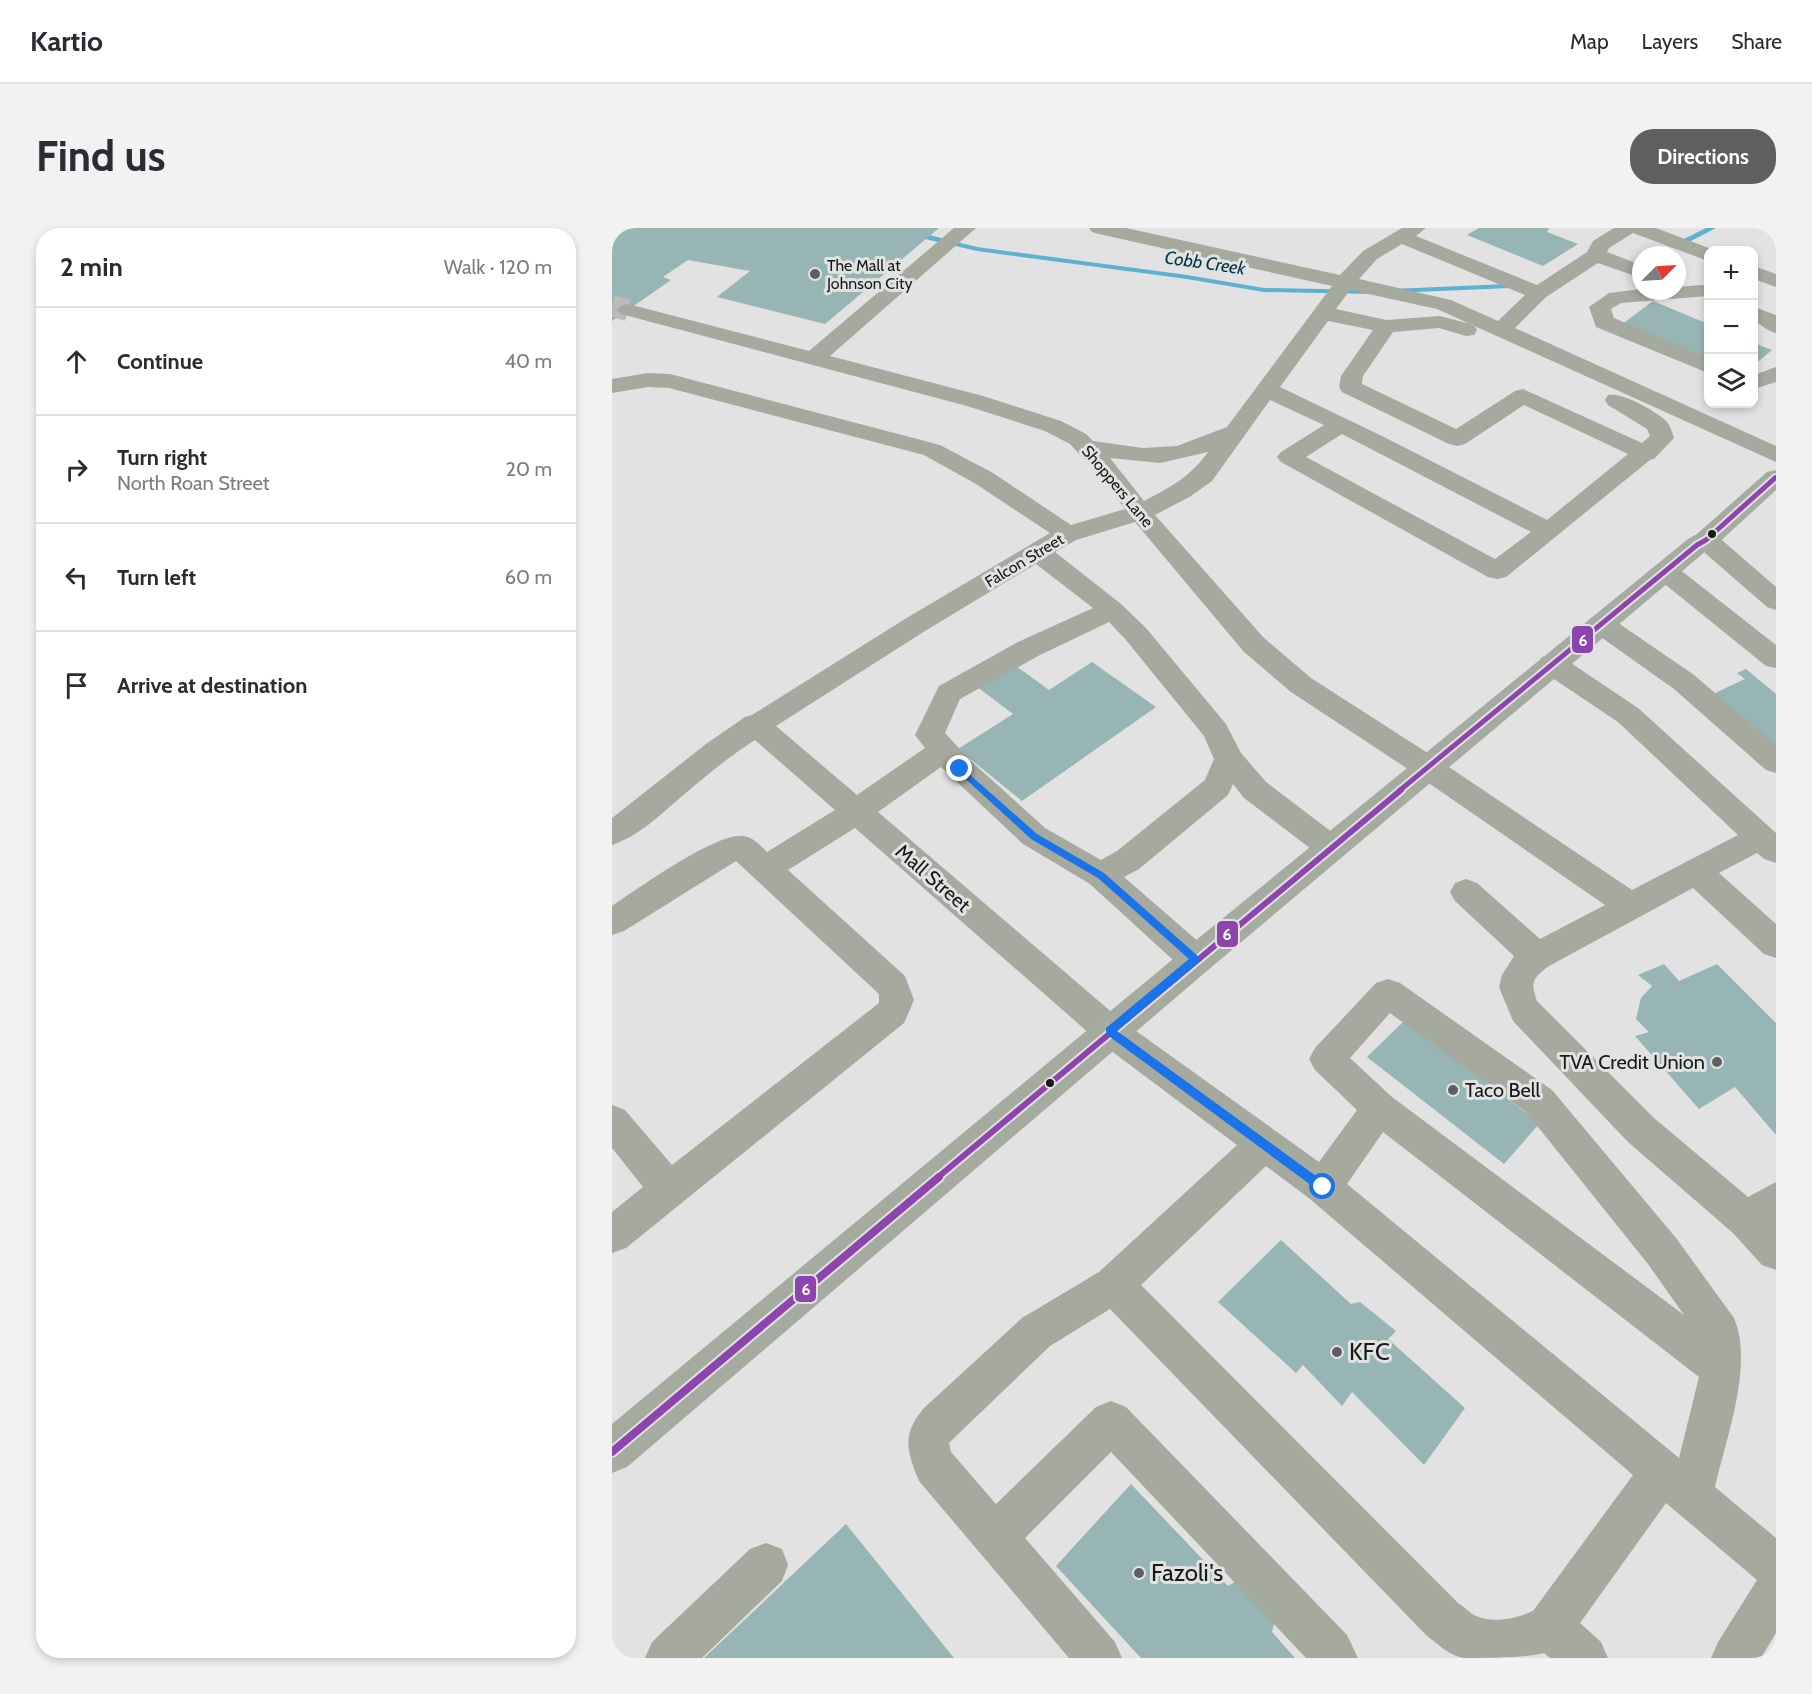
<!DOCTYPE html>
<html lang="en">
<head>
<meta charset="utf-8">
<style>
	:root { --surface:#fff; --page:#f2f2f3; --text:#2b2b33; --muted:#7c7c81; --line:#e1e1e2; --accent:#5e5f5e }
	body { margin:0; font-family:Cabin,sans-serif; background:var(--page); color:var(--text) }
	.controls { position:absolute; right:18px; top:18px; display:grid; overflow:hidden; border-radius:12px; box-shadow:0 3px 9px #0003 }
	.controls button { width:54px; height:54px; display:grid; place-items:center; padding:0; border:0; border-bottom:2px solid var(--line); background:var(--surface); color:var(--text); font:30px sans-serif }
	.compass { position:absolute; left:1020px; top:18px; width:54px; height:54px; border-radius:50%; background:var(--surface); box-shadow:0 3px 9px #0003; rotate:66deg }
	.stop { position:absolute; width:18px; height:18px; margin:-14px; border:4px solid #1a73e8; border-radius:50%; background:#fff }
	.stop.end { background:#1a73e8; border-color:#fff; box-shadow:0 2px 6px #0008 }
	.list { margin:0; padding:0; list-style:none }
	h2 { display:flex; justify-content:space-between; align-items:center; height:78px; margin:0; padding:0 24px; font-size:26px }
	h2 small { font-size:20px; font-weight:400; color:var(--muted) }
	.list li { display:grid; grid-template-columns:39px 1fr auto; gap:18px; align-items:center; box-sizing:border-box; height:108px; padding:0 24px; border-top:2px solid var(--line) }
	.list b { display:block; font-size:22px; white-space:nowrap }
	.list p { margin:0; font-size:20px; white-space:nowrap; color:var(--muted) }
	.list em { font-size:20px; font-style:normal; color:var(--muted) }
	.icon { flex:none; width:33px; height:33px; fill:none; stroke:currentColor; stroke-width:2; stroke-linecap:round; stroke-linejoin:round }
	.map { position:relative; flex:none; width:1164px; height:1430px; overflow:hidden; border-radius:24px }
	header { display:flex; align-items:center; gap:36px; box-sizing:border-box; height:84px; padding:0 30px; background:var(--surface); border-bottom:2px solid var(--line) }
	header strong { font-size:28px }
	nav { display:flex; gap:33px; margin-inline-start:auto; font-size:21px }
	.intro { display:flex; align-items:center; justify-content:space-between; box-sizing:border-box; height:144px; padding:0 36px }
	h1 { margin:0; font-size:42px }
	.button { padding:15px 27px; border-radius:24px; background:var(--accent); color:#fff; font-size:21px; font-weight:700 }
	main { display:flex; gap:36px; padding:0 36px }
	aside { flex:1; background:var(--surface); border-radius:24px; box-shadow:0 3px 9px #0003 }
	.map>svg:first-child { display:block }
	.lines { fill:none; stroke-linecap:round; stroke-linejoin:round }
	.stream { fill:#5bb2d1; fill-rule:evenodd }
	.building { fill:#97b5b4 }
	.minor-tunnel { stroke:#b9bab9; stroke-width:22; stroke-dasharray:22 11; stroke-linecap:butt }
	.minor { fill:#a5a99e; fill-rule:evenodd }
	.major { fill:#a6aba0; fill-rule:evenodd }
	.bus-1-far3-casing { stroke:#e0e3e1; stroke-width:7 }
	.bus-1-far2-casing { stroke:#e0e3e1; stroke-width:9 }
	.bus-1-far1-casing { stroke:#e0e3e1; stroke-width:10 }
	.bus-1-casing { stroke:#e0e3e1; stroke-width:12 }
	.bus-1-far3 { stroke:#8e44ad; stroke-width:4 }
	.bus-1-far2 { stroke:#8e44ad; stroke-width:5 }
	.bus-1-far1 { stroke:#8e44ad; stroke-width:6 }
	.bus-1 { stroke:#8e44ad; stroke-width:8 }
	.route { fill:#1a73e8 }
	.poi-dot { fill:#5e5f5e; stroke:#e0e3e1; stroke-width:2 }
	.bus-dot { fill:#181918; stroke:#e0e3e1; stroke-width:2 }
	.labels { text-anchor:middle; stroke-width:6; stroke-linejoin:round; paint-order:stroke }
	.far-poi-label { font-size:16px; fill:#181918; stroke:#e0e3e1; text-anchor:start }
	.far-street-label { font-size:16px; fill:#181918; stroke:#e0e3e1 }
	.far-water-label { font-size:18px; font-style:italic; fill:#003446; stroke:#e0e3e1 }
	.street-label { font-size:20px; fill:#181918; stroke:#e0e3e1 }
	.poi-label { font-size:20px; fill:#181918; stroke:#e0e3e1; text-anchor:end }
	.near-poi-label { font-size:24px; fill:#181918; stroke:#e0e3e1; text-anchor:start }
	.line-badge { stroke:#e0e3e1; stroke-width:2 }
	.badge-label { font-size:16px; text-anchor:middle; font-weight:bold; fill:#fff }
</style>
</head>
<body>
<header>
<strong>Kartio</strong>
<nav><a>Map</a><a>Layers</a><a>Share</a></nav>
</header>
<div class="intro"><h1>Find us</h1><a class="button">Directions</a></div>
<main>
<aside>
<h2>2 min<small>Walk · 120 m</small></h2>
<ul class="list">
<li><svg class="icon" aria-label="ahead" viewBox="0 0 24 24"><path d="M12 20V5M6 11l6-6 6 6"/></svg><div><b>Continue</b></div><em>40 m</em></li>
<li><svg class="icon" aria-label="right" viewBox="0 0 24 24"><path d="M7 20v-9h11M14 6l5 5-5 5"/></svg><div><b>Turn right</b><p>North Roan Street</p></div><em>20 m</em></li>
<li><svg class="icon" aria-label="left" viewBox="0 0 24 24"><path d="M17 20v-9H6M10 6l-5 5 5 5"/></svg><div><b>Turn left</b></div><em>60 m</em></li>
<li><svg class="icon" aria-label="arrive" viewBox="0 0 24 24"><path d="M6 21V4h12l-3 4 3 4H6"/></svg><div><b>Arrive at destination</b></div></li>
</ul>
</aside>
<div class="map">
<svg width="1164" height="1430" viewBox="0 0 1164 1430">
	<rect width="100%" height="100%" fill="#e1e2e1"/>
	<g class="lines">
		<g class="stream">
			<polygon points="286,0 296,0 305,4 365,19 575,47 652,60 760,62 764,64 760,66 652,64 575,51 365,23 300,8"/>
			<polygon points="1094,0 1104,0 1075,15 1068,13"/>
			<polygon points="895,56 899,58 898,60 780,65 776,63 780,61"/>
		</g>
	</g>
	<g class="building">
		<polygon points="0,0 327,0 213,96 105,69 138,43 76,32 51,49 59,52 0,93"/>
		<polygon points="867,0 937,0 935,4 966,16 931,38 855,7"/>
		<polygon points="1041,73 1096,96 1096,133 1009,97"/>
		<polygon points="1142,115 1160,122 1142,137"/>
		<polygon points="480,434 544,479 410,573 346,521 401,486 364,458 400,435 437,462"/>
		<polygon points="1134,441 1164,466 1164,520 1101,466 1133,451 1125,445"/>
		<polygon points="1052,736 1067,753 1105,736 1164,795 1164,907 1123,859 1087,881 1023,808 1037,804 1024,791 1029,770 1040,758 1026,747"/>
		<polygon points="792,793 928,895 892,936 755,829"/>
		<polygon points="669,1012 739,1076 748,1074 784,1103 776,1111 853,1180 812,1237 740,1164 730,1178 691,1137 684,1145 606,1074"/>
		<polygon points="519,1256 616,1358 626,1352 663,1391 660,1404 683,1430 529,1430 444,1338"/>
		<polygon points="234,1296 342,1430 92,1430"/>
	</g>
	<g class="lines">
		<polyline class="minor-tunnel" points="0,78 16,82"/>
		<g class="minor">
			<path d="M342,0H364L218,128L371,168L449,193L474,206L481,213L531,220L565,218L615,199L720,58L487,6L480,4L477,0H514L728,47L751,23L790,0H814L804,8L925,57L975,24L981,13L1002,0H1044L1102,22H1096V33L1021,5L997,20L995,24L1029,37V50L986,35L934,69L903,100L1164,218V234L825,81L738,62L724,81L774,92L828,88L862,97L865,102L862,107L854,108L827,100L781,104L751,148L750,156L844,201L903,163L911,161L1030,215L1038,208L1035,201L996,177L993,172L996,167C1010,164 1042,182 1053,192C1058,196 1060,204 1062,210L1042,231L1038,232L894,349L885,351L876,349L669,234L665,229L669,224L712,197L658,172L600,253L579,268L543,287L652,410L699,450L825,531L1020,662L1126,607L1006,494L930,443L926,436L930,429L940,427L950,429L1026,480L1164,605V635L1152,631L1145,625L1107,645L1164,696V730L1152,726L1081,660L937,738C921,750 918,753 925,773L1042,890L1136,969L1164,954V1042L1150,1037L1121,1005L1016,914L901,793L887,759L890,747L902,728L843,673L838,664L843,655L854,651L865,655L928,711L993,677L805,547L679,464L632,424L523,294L464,312L443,324L509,376L534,400L614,496L629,525L654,554L729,611L734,619L729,627L718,631L707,627L632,570L621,556L616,567L527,641L512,649L596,722L601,732L596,742L584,746L572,742L478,656L411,616L329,539L266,584L510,793L707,934L745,882L703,842L697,831L703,820L764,755L776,751L788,755L940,862L1064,1010L1122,1090C1142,1137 1114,1210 1103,1259L1164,1310V1405L1149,1430H1099L1106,1414L1145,1352L1054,1275L968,1395L989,1414L996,1430H938L932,1425C916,1430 868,1430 851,1430C836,1427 825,1415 814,1407L498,1081L438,1118L342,1210L337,1215L339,1224L384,1276L484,1179L499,1173L514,1179L735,1407L746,1430H694L499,1224L413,1310L503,1414L510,1430H457L307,1253C295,1224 289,1207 312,1180L410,1090L487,1044L625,917L486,813L243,600L176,642L293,748L302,772L292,795L14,1020L0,1025V984L31,959L0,920V877L13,882L60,937L267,775V766L124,633L12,703L0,707V678C26,661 104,604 132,608C142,610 148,617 155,624L223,582L143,512C116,529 93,549 69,569C48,587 27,608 0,617V590L94,516L133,489L140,487L293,391L438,305L364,256L312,227L57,160L36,159L0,165V151L36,145L58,146L328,217L381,245L459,297L513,281L491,252L458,216L433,203L355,178L9,86L5,82L9,78L16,76L197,123ZM790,16L913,67L886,93L839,72L747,51L765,31ZM716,93L761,102L729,148L727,159L730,164L837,216L845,218L853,216L912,177L1016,226L935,292L770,208L668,159ZM730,206L919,304L883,331L694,229ZM596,224C577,250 560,258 532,273L498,230L548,235ZM424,336L481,380L406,414L327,458L303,507L313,520L245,567L164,498L313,403ZM497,394L514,412L592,508L602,531L593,552L505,623L489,632L433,600L359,533L333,505L348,471L426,428ZM778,785L914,884L1036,1036L1072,1087L780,869L738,830ZM771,904L1087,1149L1067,1230L735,956ZM654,938L698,971L1021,1247L921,1383C906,1390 883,1395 867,1389C859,1387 853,1379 846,1375L529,1057Z"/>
			<polygon points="1142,38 1164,46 1164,59 1142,51"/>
			<polygon points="1090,57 1096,58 1096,68 1009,75 999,81 1002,90 1096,130 1096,145 984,99 977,79 997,65 1029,61 1029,63 1065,63 1065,59"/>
			<path d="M1142,79L1164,87V105C1155,103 1150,97 1142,93Z"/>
			<polygon points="1164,139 1164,154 1142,161 1142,147"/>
			<polygon points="1094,304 1103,306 1164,359 1164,382 1155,379 1085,318 1081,312 1085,306"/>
			<polygon points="1053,335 1062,337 1164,417 1164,440 1154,438 1044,349 1040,343 1044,337"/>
			<polygon points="989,387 999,390 1082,447 1164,517 1164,545 1154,542 1062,461 979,402 975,396 979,390"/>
			<polygon points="154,1315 170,1321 176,1337 170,1353 90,1430 33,1430 40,1414 138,1321"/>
		</g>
		<polygon class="major" points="1164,242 1164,262 1103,318 1094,323 596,742 15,1239 0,1245 0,1196 572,722 1076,311 1085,306 1155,244"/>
		<g class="bus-1-far3-casing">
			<polyline id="bus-1-far3" points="1161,252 1164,249"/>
		</g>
		<g class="bus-1-far2-casing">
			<polyline id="bus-1-far2" points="787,563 1085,317 1094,312 1163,250"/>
		</g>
		<g class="bus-1-far1-casing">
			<polyline id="bus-1-far1" points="325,950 789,562"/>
		</g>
		<g class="bus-1-casing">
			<polyline id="bus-1" points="0,1224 327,949"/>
		</g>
		<use href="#bus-1-far3" class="bus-1-far3"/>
		<use href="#bus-1-far2" class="bus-1-far2"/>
		<use href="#bus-1-far1" class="bus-1-far1"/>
		<use href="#bus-1" class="bus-1"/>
	</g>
	<polygon class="route" points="348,538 425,606 492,645 587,729 587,734 505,803 715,956 715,963 707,963 494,806 494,800 577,731 486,650 419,611 345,543 343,541"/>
	<g class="poi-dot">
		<circle cx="203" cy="46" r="6"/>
		<circle cx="1105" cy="834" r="6"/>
		<circle cx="841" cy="862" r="6"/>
		<circle cx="725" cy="1124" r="6"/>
		<circle cx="527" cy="1345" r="6"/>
	</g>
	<g class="bus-dot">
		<circle cx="1100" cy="306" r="5"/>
		<circle cx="438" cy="855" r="5"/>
	</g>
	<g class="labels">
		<g class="far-poi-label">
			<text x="215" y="43">The Mall at<tspan x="215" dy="18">Johnson City</tspan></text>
		</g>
		<g class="far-street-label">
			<text transform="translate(506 258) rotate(50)" y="6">Shoppers Lane</text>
			<text transform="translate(412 332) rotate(-31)" y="6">Falcon Street</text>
		</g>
		<g class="far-water-label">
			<text transform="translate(593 35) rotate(8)" y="6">Cobb Creek</text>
		</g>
		<g class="street-label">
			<text transform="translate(321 650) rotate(41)" y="7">Mall Street</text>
		</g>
		<g class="poi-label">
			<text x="1093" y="841">TVA Credit Union</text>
			<text x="853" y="869" text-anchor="start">Taco Bell</text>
		</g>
		<g class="near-poi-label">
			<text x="737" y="1132">KFC</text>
			<text x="539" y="1353">Fazoli's</text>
		</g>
	</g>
	<g class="line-badge">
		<rect x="959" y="397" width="23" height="29" rx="6" fill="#8e44ad"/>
		<rect x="604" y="692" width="23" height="28" rx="6" fill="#8e44ad"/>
		<rect x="182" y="1047" width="23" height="28" rx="6" fill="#8e44ad"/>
	</g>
	<g class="badge-label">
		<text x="971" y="418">6</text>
		<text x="615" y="712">6</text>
		<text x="194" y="1067">6</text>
	</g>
</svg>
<div class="controls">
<button>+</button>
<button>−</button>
<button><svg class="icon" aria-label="layers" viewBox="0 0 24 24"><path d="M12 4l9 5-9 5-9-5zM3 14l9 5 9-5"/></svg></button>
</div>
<svg class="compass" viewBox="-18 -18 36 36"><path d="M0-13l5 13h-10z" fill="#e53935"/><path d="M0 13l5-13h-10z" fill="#7c7c81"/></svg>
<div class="stop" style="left:711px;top:959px"></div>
<div class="stop end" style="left:348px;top:541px"></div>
</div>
</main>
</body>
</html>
